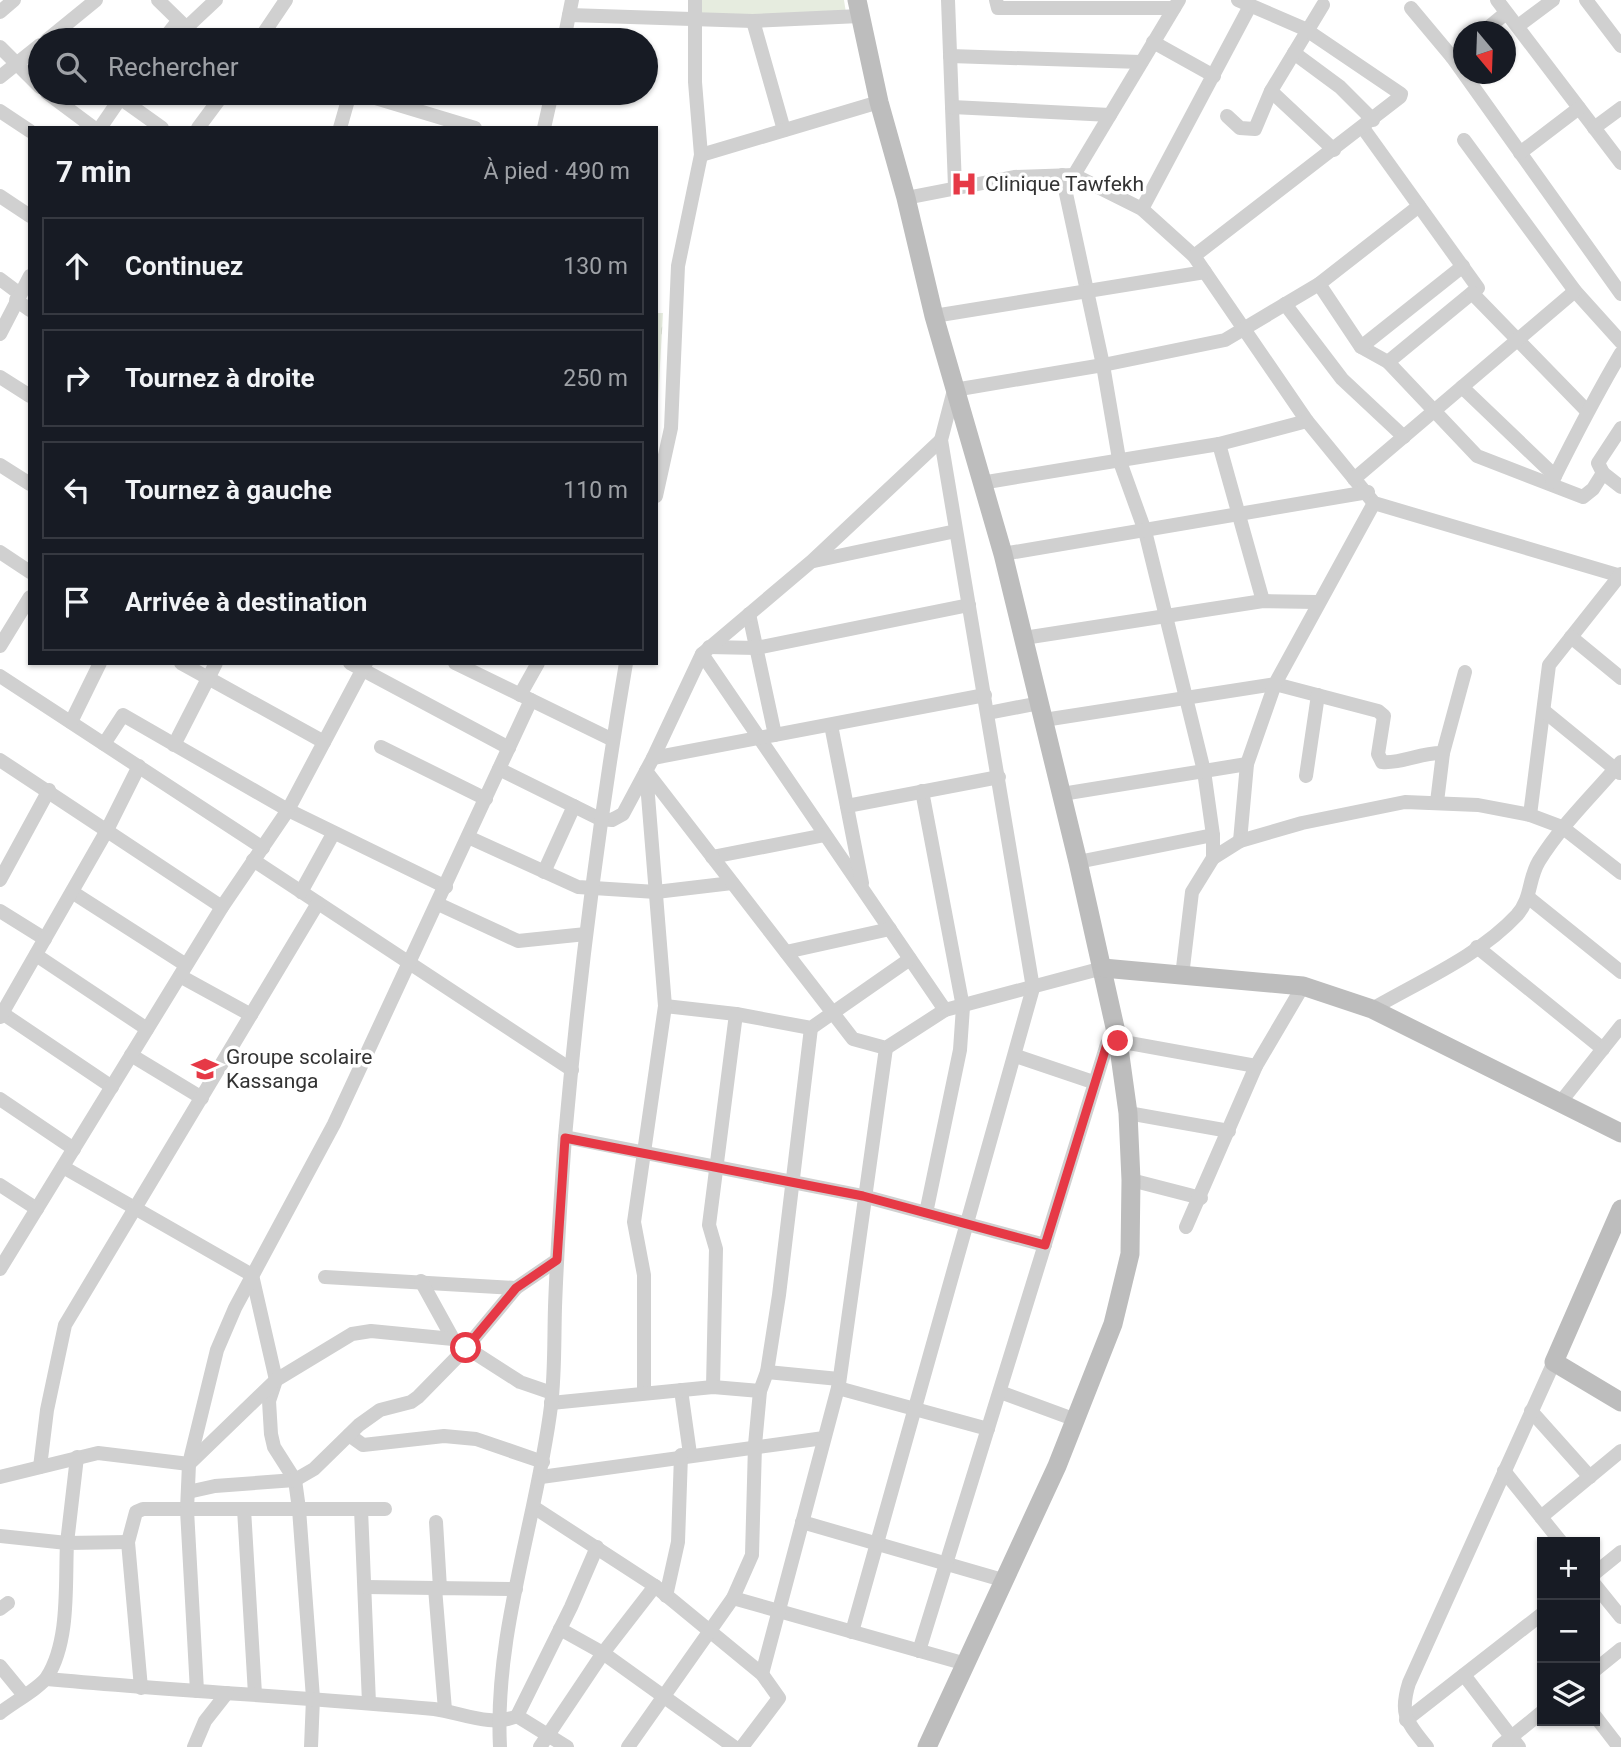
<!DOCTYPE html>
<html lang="fr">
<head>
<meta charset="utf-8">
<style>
	:root { --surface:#171b24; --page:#20242c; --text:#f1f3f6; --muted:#9ea1a6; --line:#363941 }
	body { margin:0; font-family:Roboto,sans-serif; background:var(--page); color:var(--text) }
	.controls { position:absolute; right:21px; bottom:21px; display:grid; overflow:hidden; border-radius:0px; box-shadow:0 2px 5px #0004 }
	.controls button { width:63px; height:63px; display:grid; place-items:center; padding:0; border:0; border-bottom:2px solid var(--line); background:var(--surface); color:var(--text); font:35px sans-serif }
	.compass { position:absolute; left:1453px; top:21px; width:63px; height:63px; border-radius:50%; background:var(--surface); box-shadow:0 2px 5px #0004; rotate:161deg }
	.stop { position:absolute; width:21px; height:21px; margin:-16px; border:5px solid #e63946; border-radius:50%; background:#fff }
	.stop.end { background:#e63946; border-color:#fff; box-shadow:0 2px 7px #0008 }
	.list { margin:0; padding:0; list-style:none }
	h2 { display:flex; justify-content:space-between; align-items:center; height:91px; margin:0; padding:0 28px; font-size:30px }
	h2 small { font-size:23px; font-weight:400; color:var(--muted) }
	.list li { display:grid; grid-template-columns:46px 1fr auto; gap:21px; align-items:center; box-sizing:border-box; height:98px; margin:0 14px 14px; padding:0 14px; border:2px solid var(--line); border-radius:0px }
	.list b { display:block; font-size:26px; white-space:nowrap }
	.list em { font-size:23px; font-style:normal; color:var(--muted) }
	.icon { flex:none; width:38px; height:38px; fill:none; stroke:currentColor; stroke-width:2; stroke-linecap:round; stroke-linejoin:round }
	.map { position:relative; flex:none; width:1621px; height:1747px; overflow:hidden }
	.search { position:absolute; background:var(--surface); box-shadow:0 2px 5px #0004; left:28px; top:28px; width:630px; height:77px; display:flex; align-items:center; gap:18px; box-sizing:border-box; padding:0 24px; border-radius:38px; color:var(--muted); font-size:26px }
	.panel { position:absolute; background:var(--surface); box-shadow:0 2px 5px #0004; left:28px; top:126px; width:630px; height:539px; border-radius:0px }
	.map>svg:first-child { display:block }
	.grass { fill:#e6ecdf }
	.cemetery { fill:url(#cemetery-stones) }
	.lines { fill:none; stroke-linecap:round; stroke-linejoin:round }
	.street { stroke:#d0d0d0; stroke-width:14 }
	.secondary { stroke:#bdbdbd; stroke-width:19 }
	.route { stroke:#e63946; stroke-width:9 }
	.labels { text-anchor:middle; stroke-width:7; stroke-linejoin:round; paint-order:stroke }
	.poi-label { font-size:21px; fill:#333; stroke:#fff; text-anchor:start }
</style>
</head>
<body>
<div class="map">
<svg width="1621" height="1747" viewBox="0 0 1621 1747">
	<defs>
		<pattern id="cemetery-stones" width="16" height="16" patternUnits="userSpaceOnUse" patternTransform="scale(1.75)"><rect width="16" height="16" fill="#e6ecdf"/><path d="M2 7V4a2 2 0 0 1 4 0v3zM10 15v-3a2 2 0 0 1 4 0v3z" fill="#c6cbc0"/></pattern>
	</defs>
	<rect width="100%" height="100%" fill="#fff"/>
	<polygon class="grass" points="702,0 844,0 846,13 700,17"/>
	<polygon class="cemetery" points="656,313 663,313 656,438"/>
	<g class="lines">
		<g class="street">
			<polyline points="158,0 199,40"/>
			<polyline points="948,0 955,187"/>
			<polyline points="996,0 998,8 1174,8"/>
			<polyline points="1497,0 1621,163"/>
			<polyline points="1586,0 1621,46"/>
			<polyline points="1411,8 1452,57 1621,294"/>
			<polyline points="0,12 14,0"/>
			<polyline points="569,15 753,21 860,16"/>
			<polyline points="753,21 784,130"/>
			<polyline points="1518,26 1553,0"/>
			<polyline points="185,29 216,0"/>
			<polyline points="1483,32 1506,13"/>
			<polyline points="47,40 96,0"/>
			<polyline points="163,40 178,21"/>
			<polyline points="259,40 286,0"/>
			<polyline points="564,40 572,0"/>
			<polyline points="1153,42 1214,76"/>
			<polyline points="0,47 40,87"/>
			<polyline points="1294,53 1340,87 1373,120"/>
			<polyline points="950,56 1141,62"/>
			<polyline points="1452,57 1464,48"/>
			<polyline points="0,77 40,45"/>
			<polyline points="1271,91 1334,150"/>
			<polyline points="47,93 94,128"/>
			<polyline points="359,93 475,128"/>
			<polyline points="120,98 162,128"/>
			<polyline points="952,107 1110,115"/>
			<polyline points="0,111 30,131"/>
			<polyline points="1227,116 1240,128 1255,129 1271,91 1323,5"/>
			<polyline points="100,128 124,93"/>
			<polyline points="198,128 224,93"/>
			<polyline points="340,128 350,93"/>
			<polyline points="544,128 552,93"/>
			<polyline points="1363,128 1478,288 1388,362"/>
			<polyline points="1594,128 1621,108"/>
			<polyline points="1464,140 1575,291 1621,342"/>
			<polyline points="1520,153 1579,108"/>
			<polyline points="701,155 879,102"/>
			<polyline points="1062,175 1103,365 1119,459 1145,531 1204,771 1213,835 1213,858 1192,892 1182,976"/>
			<polyline points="1074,175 1179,0"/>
			<polyline points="0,196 30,216"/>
			<polyline points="906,198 1014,177 1074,175 1142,209 1194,256 1307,421 1374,503 1621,576"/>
			<polyline points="1142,209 1250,6"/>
			<polyline points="1194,256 1400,97 1401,94 1305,29 1238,0"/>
			<polyline points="0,279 20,294"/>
			<polyline points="1319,284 1361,347 1388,362 1477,456 1583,497 1593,489 1603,473"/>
			<polyline points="1472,293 1586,410"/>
			<polyline points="16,300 30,310"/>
			<polyline points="1285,304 1342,379 1404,437"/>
			<polyline points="934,316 1205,272"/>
			<polyline points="0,334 30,276"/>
			<polyline points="1361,347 1463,266"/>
			<polyline points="0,377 30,396"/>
			<polyline points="1462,387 1555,476"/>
			<polyline points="1621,428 1598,463 1603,473 1621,487"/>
			<polyline points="1219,444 1263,601"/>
			<polyline points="0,465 30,484"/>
			<polyline points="1354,479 1575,291"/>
			<path d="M1552,482C1574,438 1596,395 1621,353"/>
			<polyline points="981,483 1219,444 1307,421"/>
			<polyline points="656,496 671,428 678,266 701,155 695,82 695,0"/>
			<polyline points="0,552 30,572"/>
			<polyline points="1003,554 1368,492"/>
			<polyline points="814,561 956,531"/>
			<polyline points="1621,574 1549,665 1530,815 1562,827 1621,873"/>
			<polyline points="749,614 775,735"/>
			<polyline points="1571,637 1621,678"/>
			<polyline points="1024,638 1263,601 1317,602"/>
			<polyline points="0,646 30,597"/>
			<polyline points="709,647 756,648 969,605"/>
			<polyline points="702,654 945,1010"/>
			<polyline points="181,663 324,742"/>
			<polyline points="350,663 509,748"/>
			<polyline points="455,663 613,740"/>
			<polyline points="0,676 263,848"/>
			<polyline points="520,695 538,663"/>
			<polyline points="1544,711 1620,773"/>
			<polyline points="988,713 1040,703"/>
			<path d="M1044,720L1275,684L1378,711L1384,716L1378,754L1382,762C1402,764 1421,752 1443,753"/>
			<polyline points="71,722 100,663"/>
			<polyline points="831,725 862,883"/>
			<polyline points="104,744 123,715 288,810 446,887"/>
			<polyline points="174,745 216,663"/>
			<polyline points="381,747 486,799"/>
			<polyline points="653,758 985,695"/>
			<polyline points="0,760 222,907"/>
			<polyline points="499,769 600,819 612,820 623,814 653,758 702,654 812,561 941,440"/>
			<polyline points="1306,776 1318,695"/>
			<polyline points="922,791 963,1007 960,1050 926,1213"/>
			<polyline points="1062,794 1247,764"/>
			<polyline points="1437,802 1443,753 1465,672"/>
			<polyline points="847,806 999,777"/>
			<polyline points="468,837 578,887 656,892 732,883"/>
			<polyline points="1240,841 1247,764 1275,684 1374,503"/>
			<polyline points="712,857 825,835"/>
			<polyline points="1213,858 1240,841 1302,823 1405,802 1478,805 1530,815"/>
			<polyline points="253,860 572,1070"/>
			<polyline points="1078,862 1213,835"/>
			<polyline points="544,872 574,806"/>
			<polyline points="0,880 49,790"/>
			<polyline points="72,892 186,965"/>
			<polyline points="301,892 333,834"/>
			<polyline points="1529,898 1621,972"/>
			<polyline points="438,904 518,941 586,934"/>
			<polyline points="0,911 45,939"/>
			<polyline points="1477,947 1603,1049"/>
			<polyline points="786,952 890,929"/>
			<polyline points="36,955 147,1029"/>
			<polyline points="180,976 251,1015"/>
			<polyline points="665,1006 736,1014 811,1028 910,959"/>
			<path d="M1372,1009C1420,981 1479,956 1517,915C1532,898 1528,879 1539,861C1562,824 1593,795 1621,762"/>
			<polyline points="2,1013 112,1087"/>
			<polyline points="0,1017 106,832 139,766"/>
			<polyline points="131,1055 202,1098"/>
			<polyline points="1016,1056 1093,1082"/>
			<polyline points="0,1099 74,1149"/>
			<polyline points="1559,1104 1621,1026"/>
			<polyline points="1128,1113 1229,1131"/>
			<polyline points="565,1137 863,1196 1045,1245"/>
			<polyline points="63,1167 252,1275 276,1380 269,1401 271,1434 274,1447 295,1480 299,1509 313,1698 311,1747"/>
			<polyline points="1131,1180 1201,1198"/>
			<polyline points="0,1185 37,1209"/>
			<polyline points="1186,1227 1256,1066 1303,986"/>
			<polyline points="0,1269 222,907 288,810 366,663"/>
			<polyline points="325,1277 516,1288"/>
			<polyline points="421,1281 453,1339 520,1382 552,1393"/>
			<polyline points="767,1372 839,1379"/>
			<polyline points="713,1387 716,1249 709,1225 736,1014"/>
			<polyline points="838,1388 988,1429"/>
			<polyline points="681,1390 690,1454"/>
			<polyline points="644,1392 644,1275 634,1222 665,1006 646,771 853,1039 886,1048 945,1010 1103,968"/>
			<polyline points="1000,1392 1076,1420"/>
			<polyline points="551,1403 713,1387 760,1391"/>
			<polyline points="1531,1411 1590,1477"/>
			<polyline points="349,1435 363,1445 444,1436 476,1439 543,1462"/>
			<polyline points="190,1463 276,1380 352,1334 371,1331 453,1339"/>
			<polyline points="40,1467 47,1410 65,1325 318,903"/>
			<polyline points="1504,1471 1561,1542"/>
			<polyline points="0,1477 98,1453 189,1464"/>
			<polyline points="541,1477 824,1438"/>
			<polyline points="188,1492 215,1486 295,1480 314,1469 359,1425 380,1410 411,1402 418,1397 466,1348 516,1288 557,1260"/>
			<polyline points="535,1508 655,1586 762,1674 779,1698 742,1747"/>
			<polyline points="244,1509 255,1694"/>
			<polyline points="361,1509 369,1703"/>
			<polyline points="1541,1517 1621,1451"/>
			<polyline points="436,1522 440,1588"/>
			<polyline points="802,1522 1006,1581"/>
			<polyline points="0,1536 67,1543 77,1457"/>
			<polyline points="1595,1573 1621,1552"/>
			<polyline points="1595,1585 1621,1617"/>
			<polyline points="366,1587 435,1588"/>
			<polyline points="666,1596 678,1542 681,1455"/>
			<polyline points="733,1598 966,1664"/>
			<polyline points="0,1609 8,1603"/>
			<polyline points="560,1629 603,1653 734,1747"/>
			<polyline points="852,1632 1033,988 941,440 954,390 1103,365 1225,340 1319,284 1419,206"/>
			<polyline points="919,1651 1107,1044 1118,1041 1256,1066"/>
			<polyline points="0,1666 23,1694"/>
			<polyline points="1595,1670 1621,1649"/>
			<polyline points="762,1674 839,1384 886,1048"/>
			<polyline points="1464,1675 1519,1747"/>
			<path d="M47,1679C176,1691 305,1697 434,1709C460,1712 491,1728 517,1716L571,1607L597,1547"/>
			<polyline points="141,1688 128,1542 136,1512 143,1509 385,1509"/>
			<polyline points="197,1691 187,1510 189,1464 217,1350 235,1308 334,1124 531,700"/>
			<polyline points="445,1710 435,1588 516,1589"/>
			<path d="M0,1713C11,1704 41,1687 47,1677C70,1641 65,1584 67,1543L128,1542"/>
			<polyline points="517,1716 567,1747"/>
			<polyline points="1595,1716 1619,1747"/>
			<polyline points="1406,1720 1542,1614"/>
			<polyline points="194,1747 205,1721 227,1693"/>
			<path d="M500,1747C494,1632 537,1519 551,1406C555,1373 554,1340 555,1307C557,1250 561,1193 565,1137C579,978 599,821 626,663"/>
			<polyline points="540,1747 603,1653 655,1586"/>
			<polyline points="628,1747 733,1598 752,1555 755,1445 760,1391 767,1372 779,1295 811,1028"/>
			<path d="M1427,1747C1407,1722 1399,1715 1409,1683L1554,1362"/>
			<polyline points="1499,1747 1542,1712"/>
		</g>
		<g class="secondary">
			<polyline points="857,0 879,102 906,198 934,316 1003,554 1078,862 1118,1041 1128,1113 1131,1180 1130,1254 1113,1324 1057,1466 927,1747"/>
			<polyline points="1103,968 1303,986 1372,1009 1621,1133"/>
			<polyline points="1621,1209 1554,1362 1621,1402"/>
		</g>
	</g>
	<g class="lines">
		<polyline class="route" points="466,1348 516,1288 557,1260 565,1138 863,1196 1045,1245 1107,1044 1118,1041"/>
	</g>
	<defs>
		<g id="hospital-bare" transform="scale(2.1)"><path d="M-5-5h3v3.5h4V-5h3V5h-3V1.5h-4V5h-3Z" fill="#e63946" stroke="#fff" stroke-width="2.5" paint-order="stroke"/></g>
		<g id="school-bare" transform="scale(2.1)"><path d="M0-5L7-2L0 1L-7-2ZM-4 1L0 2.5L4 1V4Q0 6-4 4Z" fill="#e63946" stroke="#fff" stroke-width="2.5" paint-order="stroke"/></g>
	</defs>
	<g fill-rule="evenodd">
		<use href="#hospital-bare" x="964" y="184"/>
		<use href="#school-bare" x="205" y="1069"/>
	</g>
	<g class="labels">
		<g class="poi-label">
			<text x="985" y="191">Clinique Tawfekh</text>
			<text x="226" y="1064">Groupe scolaire<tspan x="226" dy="24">Kassanga</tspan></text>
		</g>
	</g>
</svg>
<div class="controls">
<button>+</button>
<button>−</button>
<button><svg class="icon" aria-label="layers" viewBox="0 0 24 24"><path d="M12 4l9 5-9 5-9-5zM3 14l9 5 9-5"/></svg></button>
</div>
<svg class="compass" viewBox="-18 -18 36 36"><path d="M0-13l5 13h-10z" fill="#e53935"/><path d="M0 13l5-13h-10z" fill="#9ea1a6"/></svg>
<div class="stop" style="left:466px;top:1348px"></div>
<div class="stop end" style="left:1118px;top:1041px"></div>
<div class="search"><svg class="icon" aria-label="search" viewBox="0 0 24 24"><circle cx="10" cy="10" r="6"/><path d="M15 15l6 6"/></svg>Rechercher</div>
<section class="panel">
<h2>7 min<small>À pied · 490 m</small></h2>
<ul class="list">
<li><svg class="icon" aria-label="ahead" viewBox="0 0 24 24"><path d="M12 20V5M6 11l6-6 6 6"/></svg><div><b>Continuez</b></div><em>130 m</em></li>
<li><svg class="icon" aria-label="right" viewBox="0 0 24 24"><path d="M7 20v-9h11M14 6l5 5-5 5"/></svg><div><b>Tournez à droite</b></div><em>250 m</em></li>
<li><svg class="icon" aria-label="left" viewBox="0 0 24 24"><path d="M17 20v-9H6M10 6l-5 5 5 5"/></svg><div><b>Tournez à gauche</b></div><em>110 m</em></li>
<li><svg class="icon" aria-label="arrive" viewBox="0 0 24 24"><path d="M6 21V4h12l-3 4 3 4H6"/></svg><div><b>Arrivée à destination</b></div></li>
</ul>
</section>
</div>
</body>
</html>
